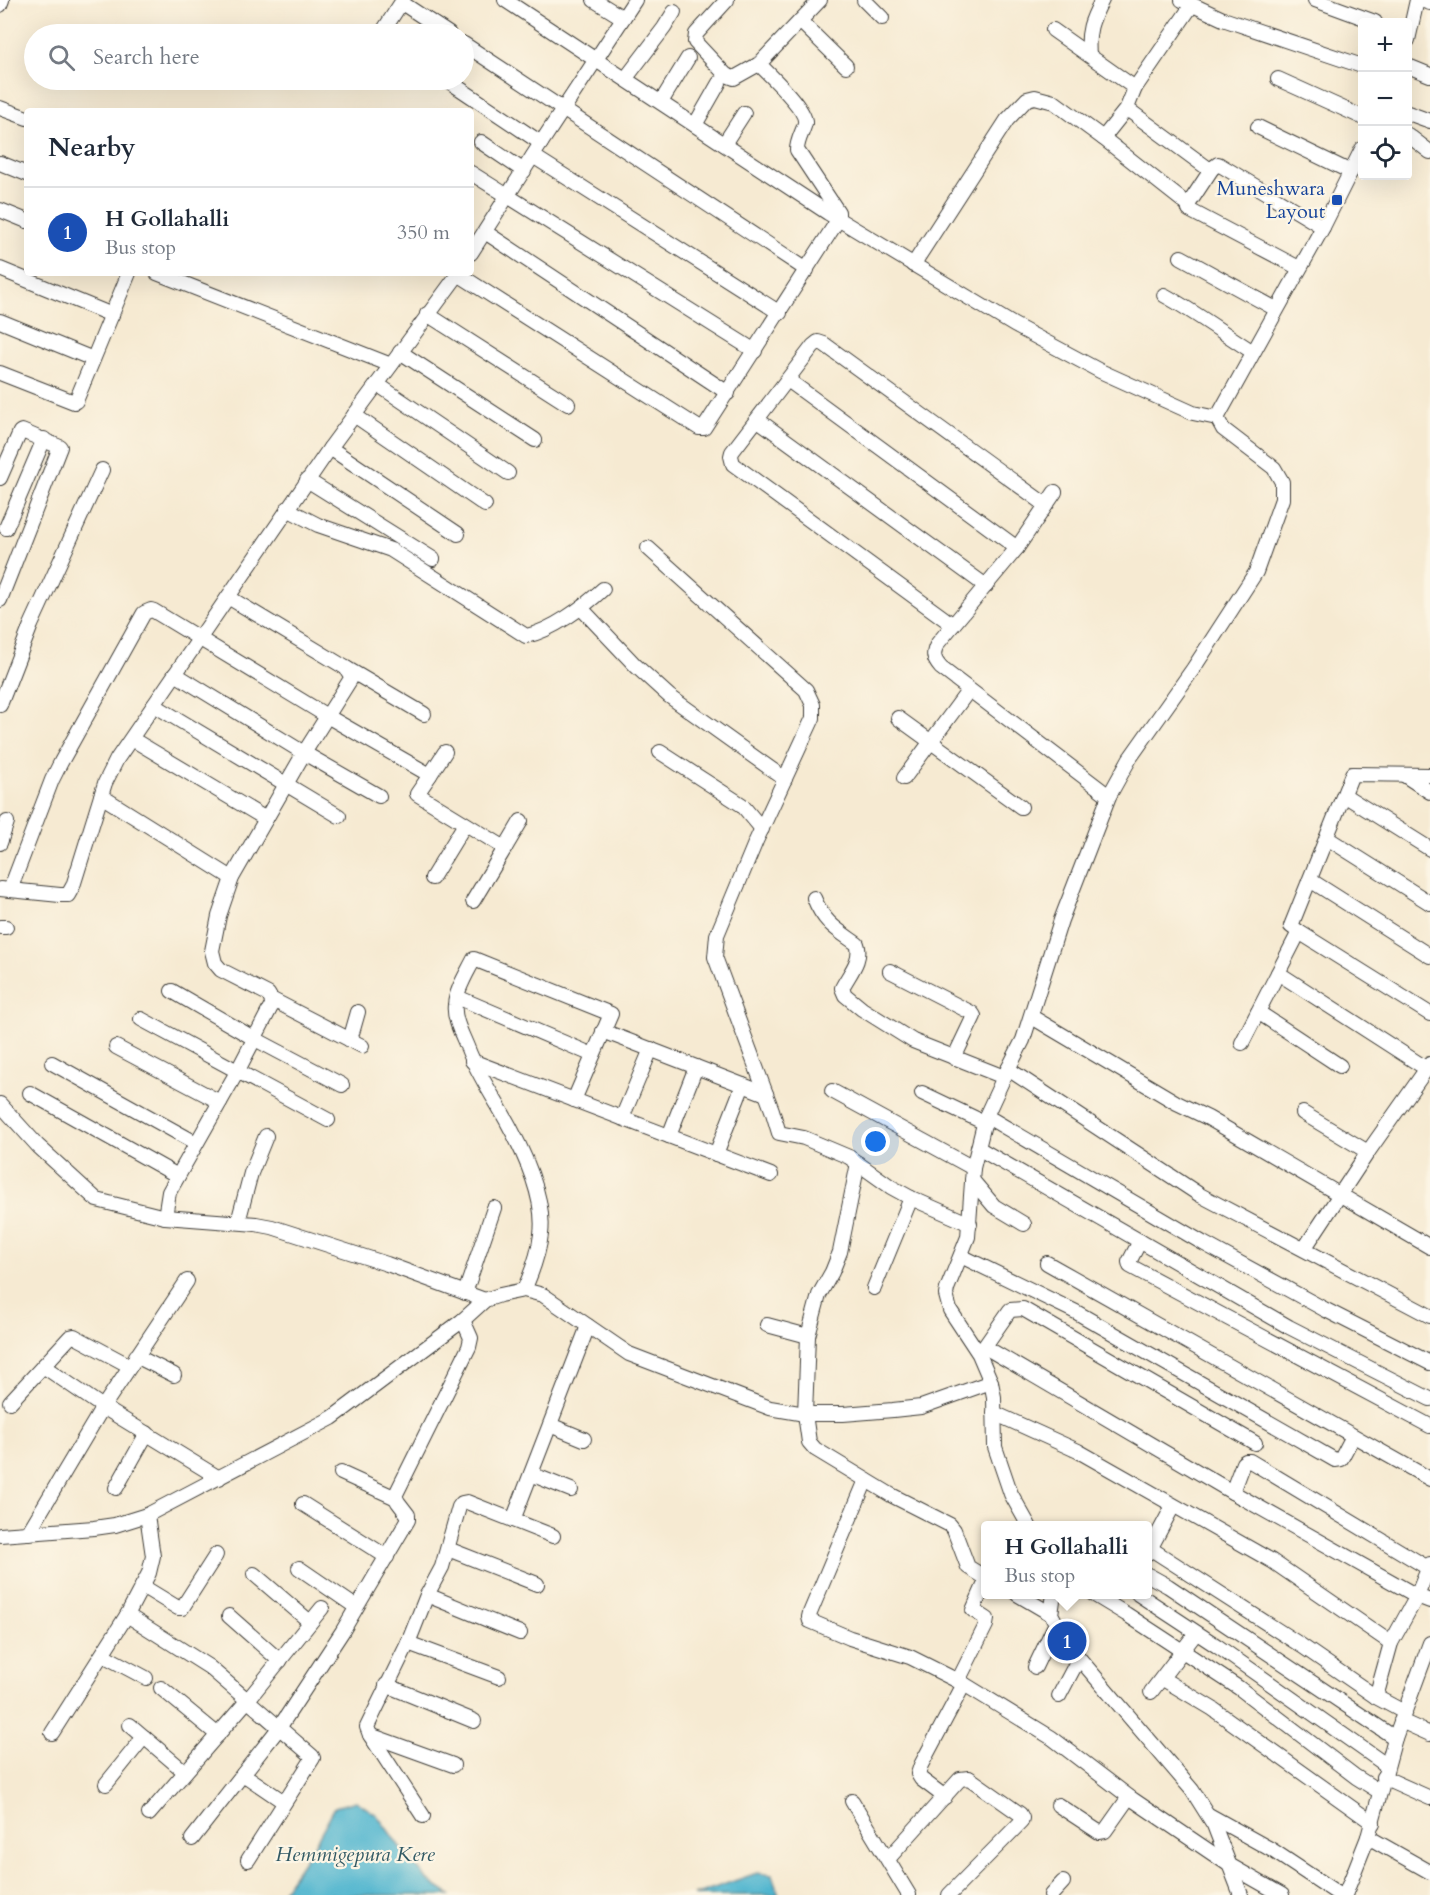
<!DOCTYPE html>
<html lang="en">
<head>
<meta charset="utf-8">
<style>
	:root { --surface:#fff; --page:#f2f2f3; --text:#1f2937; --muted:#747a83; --line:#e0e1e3; --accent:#ea580c }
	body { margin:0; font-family:Cardo,serif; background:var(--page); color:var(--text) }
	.controls { position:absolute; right:18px; top:18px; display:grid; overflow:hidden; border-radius:6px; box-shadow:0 6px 24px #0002 }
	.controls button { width:54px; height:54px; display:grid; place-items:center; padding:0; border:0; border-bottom:2px solid var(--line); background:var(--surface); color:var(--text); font:30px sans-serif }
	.you { position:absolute; left:876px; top:1142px; width:21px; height:21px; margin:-15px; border:4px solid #fff; border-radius:50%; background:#1a73e8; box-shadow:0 0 0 9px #1a73e833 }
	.badge { display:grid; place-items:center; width:39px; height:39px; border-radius:50%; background:var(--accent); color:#fff; font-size:20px; font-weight:700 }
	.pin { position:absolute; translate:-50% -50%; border:3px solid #fff; box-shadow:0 2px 6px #0006 }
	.popup { position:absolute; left:981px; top:1521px; width:171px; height:78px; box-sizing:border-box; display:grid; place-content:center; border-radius:6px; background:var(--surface); filter:drop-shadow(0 2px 4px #0005); font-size:20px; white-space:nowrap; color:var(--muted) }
	.popup b { font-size:22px; color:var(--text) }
	.popup::after { content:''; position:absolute; left:50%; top:100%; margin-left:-12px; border:12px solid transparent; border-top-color:var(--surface) }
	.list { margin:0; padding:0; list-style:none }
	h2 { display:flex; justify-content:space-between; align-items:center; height:78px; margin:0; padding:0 24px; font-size:26px }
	h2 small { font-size:20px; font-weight:400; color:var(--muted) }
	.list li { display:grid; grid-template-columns:39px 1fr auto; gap:18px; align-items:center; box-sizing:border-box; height:90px; padding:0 24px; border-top:2px solid var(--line) }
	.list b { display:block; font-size:22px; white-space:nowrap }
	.list p { margin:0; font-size:20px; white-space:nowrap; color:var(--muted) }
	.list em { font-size:20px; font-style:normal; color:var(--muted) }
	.icon { flex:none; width:33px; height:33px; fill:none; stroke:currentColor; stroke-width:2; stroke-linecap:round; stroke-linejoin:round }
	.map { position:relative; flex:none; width:1430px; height:1895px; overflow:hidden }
	.search { position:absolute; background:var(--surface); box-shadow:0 6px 24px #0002; left:24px; top:24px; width:450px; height:66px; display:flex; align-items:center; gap:15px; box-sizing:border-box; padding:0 21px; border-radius:33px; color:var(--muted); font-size:22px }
	.panel { position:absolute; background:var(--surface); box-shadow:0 6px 24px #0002; left:24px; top:108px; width:450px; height:168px; border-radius:6px }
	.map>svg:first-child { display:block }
	.water { fill:#50b5cf; stroke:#366876; stroke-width:1.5 }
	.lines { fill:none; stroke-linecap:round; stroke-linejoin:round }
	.minor-casing { stroke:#3d3b37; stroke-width:16 }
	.minor { stroke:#fff; stroke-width:14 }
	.transit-dot { fill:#1a4fb4; stroke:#fcf5e5; stroke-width:2 }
	.labels { text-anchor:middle; stroke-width:4.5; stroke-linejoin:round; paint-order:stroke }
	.transit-label { font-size:20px; fill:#164399; stroke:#fcf5e5; text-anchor:end }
	.water-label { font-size:21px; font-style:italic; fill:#315964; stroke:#fcf5e5 }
</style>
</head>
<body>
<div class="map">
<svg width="1430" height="1895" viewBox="0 0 1430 1895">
	<rect width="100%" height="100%" fill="#fcf5e5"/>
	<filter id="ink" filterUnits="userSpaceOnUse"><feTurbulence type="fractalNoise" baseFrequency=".0167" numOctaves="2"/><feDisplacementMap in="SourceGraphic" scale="12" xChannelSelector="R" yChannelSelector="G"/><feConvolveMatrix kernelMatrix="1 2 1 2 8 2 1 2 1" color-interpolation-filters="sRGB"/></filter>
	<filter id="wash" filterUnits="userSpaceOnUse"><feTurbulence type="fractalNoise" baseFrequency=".008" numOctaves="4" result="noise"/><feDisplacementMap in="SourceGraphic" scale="24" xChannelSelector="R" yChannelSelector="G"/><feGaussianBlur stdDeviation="1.35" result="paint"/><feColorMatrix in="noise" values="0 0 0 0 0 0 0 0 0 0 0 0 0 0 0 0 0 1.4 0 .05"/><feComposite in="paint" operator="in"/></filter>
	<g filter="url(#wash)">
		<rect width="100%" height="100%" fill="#f6ead2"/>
		<g class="water">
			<polygon points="356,1801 377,1815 405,1854 430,1882 450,1895 280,1895 313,1847 335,1807"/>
			<polygon points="757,1873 772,1875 779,1895 694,1895"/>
		</g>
	</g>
	<g filter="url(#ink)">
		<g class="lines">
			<g class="minor-casing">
				<g id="minor">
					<polyline points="505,0 828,213 1014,325 1100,371 1193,413 1217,418"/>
					<polyline points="594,0 623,18"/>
					<polyline points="727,0 696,34 695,42 726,75 734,78 759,64"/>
					<polyline points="864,0 882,18"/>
					<polyline points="1182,0 1223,19 1362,66"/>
					<polyline points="1315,0 1375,22"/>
					<polyline points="1421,0 1430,3"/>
					<polyline points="402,3 449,34"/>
					<polyline points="0,5 2,0"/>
					<polyline points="800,21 846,66"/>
					<polyline points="1053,30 1135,88 1127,108 1130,111 1210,170 1218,164 1220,165 1323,227"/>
					<polyline points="384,34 385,28 403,0"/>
					<polyline points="1408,40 1417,0"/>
					<polyline points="464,44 807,270"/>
					<path d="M1089,55C1087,31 1091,21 1102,0"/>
					<polyline points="1408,66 1430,75"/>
					<polyline points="626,78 664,28 674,12"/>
					<polyline points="1278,79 1362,117"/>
					<polyline points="447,80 541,143"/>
					<polyline points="1135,88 1192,5"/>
					<polyline points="661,102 688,58"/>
					<polyline points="0,108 27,118"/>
					<polyline points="1127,108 1103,138 1188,205"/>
					<polyline points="1408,113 1430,121"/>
					<polyline points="695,125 719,83"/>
					<polyline points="1258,127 1351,172"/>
					<polyline points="1408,135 1430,152"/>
					<polyline points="481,142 524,171"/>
					<polyline points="724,144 744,113"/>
					<polyline points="533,156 780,313"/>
					<polyline points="0,163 27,174"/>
					<polyline points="1211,170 1188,205 1189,210 1299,268"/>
					<polyline points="471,173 755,351"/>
					<polyline points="0,210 27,221"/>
					<polyline points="485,232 728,393"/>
					<polyline points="471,253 541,143 635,0"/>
					<polyline points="1181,257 1276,309"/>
					<polyline points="913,265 1007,120 1027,99 1035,97 1054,102 1103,138"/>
					<polyline points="0,269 112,315"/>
					<polyline points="157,273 391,365"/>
					<path d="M458,274L699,428H704L838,220V212L797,150C797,140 803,132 805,123C807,110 769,74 759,64L820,0"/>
					<path d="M1164,295C1195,312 1223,333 1253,352"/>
					<polyline points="427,314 568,404"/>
					<polyline points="0,321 93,359"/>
					<polyline points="400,352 535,440"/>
					<polyline points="0,373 74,402 76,401 129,273"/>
					<polyline points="788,380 1017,548"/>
					<polyline points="377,384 508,473"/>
					<polyline points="354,415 485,505"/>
					<polyline points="758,420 986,586"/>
					<polyline points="330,448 458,534"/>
					<polyline points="0,478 20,432 22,431 60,447 0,600"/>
					<polyline points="307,480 433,559"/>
					<path d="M1055,492L1017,548L938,643C932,653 933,659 941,668L1109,796"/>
					<path d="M287,509L318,525L391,550L526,636C551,631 584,607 603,589"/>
					<polyline points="6,528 44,439"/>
					<polyline points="648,548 806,690 813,705 813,718 756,841 717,935 715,957 772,1110 779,1133 804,1138 849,1157 891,1187 911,1198 970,1224"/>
					<polyline points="581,608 636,666 669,696 785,779"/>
					<polyline points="953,625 733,464 731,456 732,452 813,346 818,342 824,344 1046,505"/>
					<polyline points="346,668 424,714"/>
					<polyline points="175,674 304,753 379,796"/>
					<polyline points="0,705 31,625 102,470"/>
					<polyline points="154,705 339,816"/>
					<polyline points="898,718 1021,807"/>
					<polyline points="132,739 266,819"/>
					<polyline points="660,752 742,805 762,829"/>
					<polyline points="430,775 417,794 505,848 521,821"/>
					<polyline points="1404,775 1430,792"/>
					<polyline points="904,778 969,690"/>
					<polyline points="1344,795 1430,849"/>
					<polyline points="101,796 232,878"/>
					<polyline points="1327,838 1430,903"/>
					<polyline points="0,843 7,822"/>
					<polyline points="432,878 465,824"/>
					<polyline points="1310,880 1430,956"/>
					<polyline points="0,889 60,895 68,895 73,886 105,783 117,759 330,448 459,273"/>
					<polyline points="10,890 52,780 61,762 144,613 151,610 154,611 327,716 430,775 445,752"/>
					<path d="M814,898C824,923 836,929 857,944C863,959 849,974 842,988L845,995L862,1009L913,1041L1004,1077"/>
					<polyline points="473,901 505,848"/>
					<polyline points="0,927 6,927"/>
					<polyline points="1299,932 1430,1014"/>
					<polyline points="890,971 972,1013 974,1016 954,1058"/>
					<polyline points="1278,973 1427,1069"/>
					<polyline points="172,991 255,1039 342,1085"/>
					<polyline points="457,997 593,1055"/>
					<polyline points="273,1000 362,1046"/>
					<polyline points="1258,1012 1340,1066"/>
					<polyline points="1032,1017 1177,1103 1208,1118 1430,1247"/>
					<polyline points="141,1019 328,1120"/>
					<polyline points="603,1031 766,1094"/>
					<polyline points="350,1040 358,1012"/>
					<polyline points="1242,1043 1299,932 1291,926 1352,774 1430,775"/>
					<polyline points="116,1047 220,1102"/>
					<polyline points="472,1061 771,1175"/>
					<polyline points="52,1063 196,1143"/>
					<polyline points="1008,1069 1200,1195 1430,1316"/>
					<polyline points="832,1091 973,1168"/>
					<polyline points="30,1093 178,1176"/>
					<polyline points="922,1093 985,1123"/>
					<polyline points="0,1104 38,1146 97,1200 165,1217 256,1224 272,1227 387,1264 485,1300"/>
					<polyline points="1303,1113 1368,1152"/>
					<polyline points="986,1116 1203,1243 1324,1309 1430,1363"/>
					<polyline points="622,1118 651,1049"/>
					<polyline points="669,1136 696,1067"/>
					<polyline points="978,1148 1289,1327 1430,1399"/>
					<polyline points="716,1154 743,1085"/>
					<polyline points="858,1163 840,1252 832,1272 819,1295 808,1336 805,1414 809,1442 815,1449 891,1495 950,1525 954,1530 968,1567 986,1578"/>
					<polyline points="972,1180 994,1206 1024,1224"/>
					<polyline points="165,1217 169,1192 237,1072 273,1003 268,994 221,970 215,963 212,951 219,916 232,878 304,753 350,680 351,676 346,668 228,597"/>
					<polyline points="238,1222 251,1173 266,1136"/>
					<polyline points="1140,1241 1129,1262 1130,1266 1430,1426"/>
					<polyline points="1304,1249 1368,1152 1430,1064"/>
					<polyline points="961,1256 1076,1312 1335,1460 1341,1459 1353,1436"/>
					<polyline points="1047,1263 1430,1479"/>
					<polyline points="874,1288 911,1198"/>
					<path d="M524,1290C532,1272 539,1254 541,1234C546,1196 519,1142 500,1109C489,1090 476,1070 468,1049C463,1036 453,1019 455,1005C456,990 467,973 474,959L611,1014L574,1100"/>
					<polyline points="465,1293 494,1208"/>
					<polyline points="767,1325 808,1336"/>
					<polyline points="985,1347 1232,1492 1417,1596 1430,1601"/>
					<polyline points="980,1353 1010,1310 1023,1309 1255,1443"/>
					<polyline points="136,1356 174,1375"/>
					<polyline points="43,1366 103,1407 219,1478"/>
					<polyline points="10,1402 70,1337 74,1336 130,1366"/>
					<polyline points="994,1413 1078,1451 1272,1561 1391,1643"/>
					<polyline points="550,1425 584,1439"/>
					<polyline points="341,1473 396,1498"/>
					<polyline points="531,1474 571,1490"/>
					<polyline points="866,1480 810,1613 809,1617 810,1621 850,1638 910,1657 964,1684 1052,1738 1132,1799 1231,1866 1282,1895"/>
					<polyline points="116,1488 147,1433"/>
					<polyline points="1232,1492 1243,1463 1246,1461 1250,1461 1428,1568"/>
					<polyline points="303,1504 387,1557"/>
					<polyline points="513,1520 588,1326"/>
					<polyline points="1029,1526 1011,1494 995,1447 994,1397 991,1382 979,1354 950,1310 946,1295 947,1289 968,1237 973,1168 986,1116 1004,1077 1023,1040 1061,920 1109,796 1130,758 1193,669 1256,572 1282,499 1282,482 1274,468 1223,429 1217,418 1323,227 1362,149"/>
					<polyline points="28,1533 103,1407 187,1281"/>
					<polyline points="0,1535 94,1528 115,1525 147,1515 332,1418 463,1320 485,1300 500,1295 524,1290 543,1295 629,1354 770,1408 805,1414 843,1414 893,1410 921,1407 991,1382"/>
					<polyline points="1148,1547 1302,1646 1376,1697 1404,1712"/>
					<polyline points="448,1549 537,1584"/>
					<polyline points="1148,1553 1173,1506"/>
					<polyline points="299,1568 356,1607"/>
					<polyline points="254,1574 310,1622"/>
					<polyline points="1148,1575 1168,1586 1395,1738"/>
					<polyline points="142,1586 178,1608 182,1608 216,1555"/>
					<polyline points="1017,1594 1051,1614"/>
					<polyline points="1054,1594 1051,1614 1056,1623 1079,1658 1192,1790 1214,1825 1241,1895"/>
					<polyline points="1093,1594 1126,1614 1239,1688 1356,1777 1380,1792"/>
					<polyline points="1138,1594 1217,1646 1386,1765"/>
					<polyline points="427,1595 520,1633"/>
					<polyline points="127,1615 209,1667 312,1756 313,1758 248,1860"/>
					<polyline points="229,1616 280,1661"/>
					<polyline points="408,1643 499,1677"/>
					<polyline points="103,1655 146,1678"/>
					<polyline points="1035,1667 1056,1623"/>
					<polyline points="1163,1679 1213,1709 1373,1823"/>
					<polyline points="958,1681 986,1625 987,1619 973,1610 986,1581"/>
					<polyline points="386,1685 474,1721"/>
					<polyline points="161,1688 218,1735"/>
					<polyline points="1151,1692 1196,1633"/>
					<polyline points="1059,1696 1079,1658"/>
					<polyline points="1376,1697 1391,1643 1417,1596 1430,1564"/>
					<polyline points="1401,1721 1430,1734"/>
					<polyline points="130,1725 185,1772"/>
					<polyline points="52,1733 127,1615 149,1573 153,1556 147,1515"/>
					<polyline points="370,1735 423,1816"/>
					<polyline points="453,1765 370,1735 367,1727 408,1643 427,1595 442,1567 459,1507 462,1503 467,1502 553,1536"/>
					<polyline points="243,1774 284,1802"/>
					<polyline points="1383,1777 1430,1798"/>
					<polyline points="106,1784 144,1737"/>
					<polyline points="945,1797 921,1779 918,1774 921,1765 964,1684"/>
					<polyline points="852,1801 909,1895"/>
					<polyline points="1058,1805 1099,1832 1105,1831 1129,1797"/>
					<polyline points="149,1814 247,1701 322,1608"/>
					<polyline points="1209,1815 1272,1850 1340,1895"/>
					<polyline points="1368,1837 1430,1872"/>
					<polyline points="192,1839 279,1728 342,1632 408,1520 408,1515 398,1502 395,1496 469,1347 471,1338 463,1320"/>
					<polyline points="888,1859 960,1779 969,1778 1020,1814 1022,1818 1021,1822 949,1895"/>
					<polyline points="1051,1895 1063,1882"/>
					<polyline points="1345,1895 1368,1837 1395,1738 1430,1643"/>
				</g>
			</g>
			<use href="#minor" class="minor"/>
		</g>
	</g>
	<rect class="transit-dot" x="1331" y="194" width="12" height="12" rx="3"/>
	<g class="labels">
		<g class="transit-label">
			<text x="1325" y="195">Muneshwara<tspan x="1325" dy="23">Layout</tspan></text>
		</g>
		<g class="water-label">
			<text x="355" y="1861">Hemmigepura Kere</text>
		</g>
	</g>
</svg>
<div class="controls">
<button>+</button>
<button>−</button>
<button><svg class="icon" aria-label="locate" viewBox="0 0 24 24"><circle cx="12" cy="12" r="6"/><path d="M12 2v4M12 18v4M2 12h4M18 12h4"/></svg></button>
</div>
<div class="you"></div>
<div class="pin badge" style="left:1067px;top:1641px;background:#1a4fb4">1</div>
<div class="popup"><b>H Gollahalli</b>Bus stop</div>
<div class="search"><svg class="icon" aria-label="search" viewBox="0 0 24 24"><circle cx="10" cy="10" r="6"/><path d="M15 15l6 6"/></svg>Search here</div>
<section class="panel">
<h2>Nearby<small></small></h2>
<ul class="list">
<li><span class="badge" style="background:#1a4fb4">1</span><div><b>H Gollahalli</b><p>Bus stop</p></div><em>350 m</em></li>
</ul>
</section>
</div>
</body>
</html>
